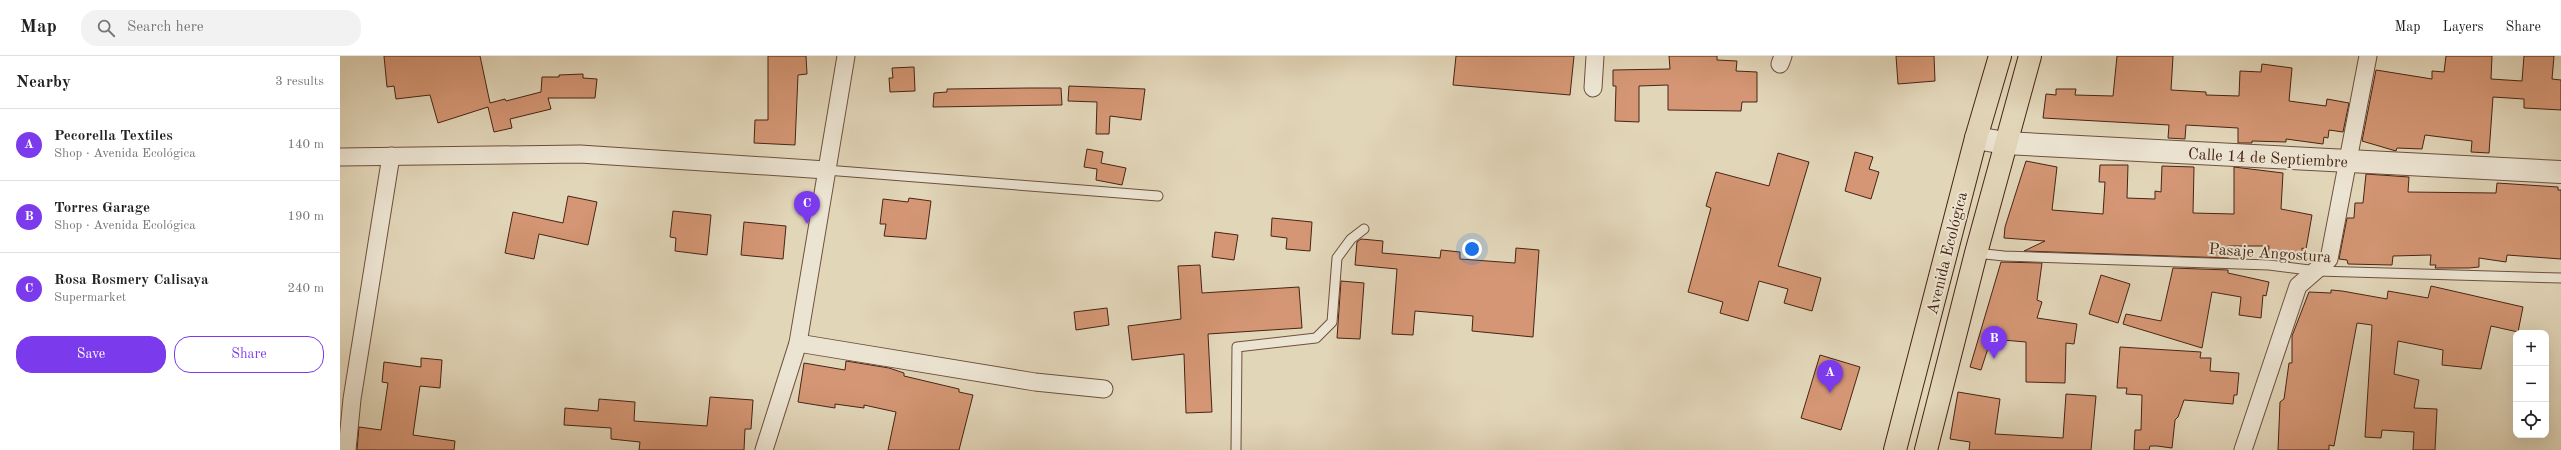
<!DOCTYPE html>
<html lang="en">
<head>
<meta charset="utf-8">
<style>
	:root { --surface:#fff; --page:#f2f2f2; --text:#222; --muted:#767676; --line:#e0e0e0; --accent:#7c3aed }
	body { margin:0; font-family:"Old Standard TT",serif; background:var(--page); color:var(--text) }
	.controls { position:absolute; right:12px; bottom:12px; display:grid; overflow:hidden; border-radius:8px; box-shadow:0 4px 16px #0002 }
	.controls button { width:36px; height:36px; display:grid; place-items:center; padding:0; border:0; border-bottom:1px solid var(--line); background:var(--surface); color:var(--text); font:20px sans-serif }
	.you { position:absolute; left:1132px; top:193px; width:14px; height:14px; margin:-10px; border:3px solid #fff; border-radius:50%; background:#1a73e8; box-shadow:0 0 0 6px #1a73e833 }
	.badge { display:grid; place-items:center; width:26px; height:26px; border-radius:50%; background:var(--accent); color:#fff; font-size:13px; font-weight:700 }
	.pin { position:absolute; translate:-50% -33px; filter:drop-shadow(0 1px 2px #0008) }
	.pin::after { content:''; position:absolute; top:21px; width:14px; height:12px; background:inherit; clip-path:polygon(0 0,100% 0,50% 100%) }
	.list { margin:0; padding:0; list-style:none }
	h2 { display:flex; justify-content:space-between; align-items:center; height:52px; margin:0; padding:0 16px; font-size:17px }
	h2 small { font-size:13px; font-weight:400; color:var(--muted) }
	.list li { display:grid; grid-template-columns:26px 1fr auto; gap:12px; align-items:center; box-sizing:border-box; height:72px; padding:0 16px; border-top:1px solid var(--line) }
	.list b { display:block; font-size:15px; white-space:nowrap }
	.list p { margin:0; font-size:13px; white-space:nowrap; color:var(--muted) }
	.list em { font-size:13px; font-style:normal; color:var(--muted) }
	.actions { display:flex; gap:8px; padding:12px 16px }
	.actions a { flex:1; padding:9px 0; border:1px solid var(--accent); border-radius:16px; text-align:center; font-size:14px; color:var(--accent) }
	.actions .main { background:var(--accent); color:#fff }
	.icon { flex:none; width:22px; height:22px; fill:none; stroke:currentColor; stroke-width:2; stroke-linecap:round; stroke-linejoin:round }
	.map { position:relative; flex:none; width:2221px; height:394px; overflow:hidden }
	header { display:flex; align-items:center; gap:24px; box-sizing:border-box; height:56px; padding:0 20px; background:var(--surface); border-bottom:1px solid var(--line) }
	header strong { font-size:19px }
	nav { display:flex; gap:22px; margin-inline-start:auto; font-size:14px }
	.search { width:280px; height:36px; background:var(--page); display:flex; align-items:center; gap:10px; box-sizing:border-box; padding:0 14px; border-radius:16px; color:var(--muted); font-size:15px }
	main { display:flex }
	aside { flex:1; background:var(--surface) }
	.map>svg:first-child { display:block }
	.building { fill:#d49674; stroke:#472414 }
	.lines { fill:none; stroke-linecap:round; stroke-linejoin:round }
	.service-casing { stroke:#6e503d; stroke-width:11 }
	.minor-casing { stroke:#6e503d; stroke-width:19 }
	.tertiary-casing { stroke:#6e503d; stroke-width:24 }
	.primary-casing { stroke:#472414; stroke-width:24 }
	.service { stroke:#ece4d2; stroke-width:9 }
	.minor { stroke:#ece4d2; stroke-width:17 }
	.tertiary { stroke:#ece4d2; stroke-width:22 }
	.primary { stroke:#e2d6b9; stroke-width:22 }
	.labels { text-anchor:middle; stroke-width:4; stroke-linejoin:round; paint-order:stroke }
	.street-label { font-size:16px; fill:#472414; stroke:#ece4d2 }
</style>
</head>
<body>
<header>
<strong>Map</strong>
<div class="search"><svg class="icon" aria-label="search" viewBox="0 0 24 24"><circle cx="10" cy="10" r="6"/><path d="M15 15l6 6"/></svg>Search here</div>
<nav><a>Map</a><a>Layers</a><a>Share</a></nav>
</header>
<main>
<aside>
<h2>Nearby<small>3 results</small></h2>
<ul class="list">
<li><span class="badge">A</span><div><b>Pecorella Textiles</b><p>Shop · Avenida Ecológica</p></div><em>140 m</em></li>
<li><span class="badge">B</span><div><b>Torres Garage</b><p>Shop · Avenida Ecológica</p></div><em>190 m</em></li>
<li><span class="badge">C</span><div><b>Rosa Rosmery Calisaya</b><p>Supermarket</p></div><em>240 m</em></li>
</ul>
<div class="actions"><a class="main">Save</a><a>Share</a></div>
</aside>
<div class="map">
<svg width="2221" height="394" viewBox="0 0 2221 394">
	<rect width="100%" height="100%" fill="#e2d6b9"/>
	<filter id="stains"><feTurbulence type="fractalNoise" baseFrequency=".005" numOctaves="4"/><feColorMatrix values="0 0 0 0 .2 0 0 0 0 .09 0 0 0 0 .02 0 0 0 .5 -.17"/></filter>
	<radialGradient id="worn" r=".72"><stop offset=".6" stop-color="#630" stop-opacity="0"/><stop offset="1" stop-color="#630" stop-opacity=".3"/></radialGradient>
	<g class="building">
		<polygon points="44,0 140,0 150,47 165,43 166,45 201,36 202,21 219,21 219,19 243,18 243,22 257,23 255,42 208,42 211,53 170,63 172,72 154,76 148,51 98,67 90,39 56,43 54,30 47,31"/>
		<polygon points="428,0 466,0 467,18 458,19 455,89 414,87 415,64 428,64"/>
		<polygon points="1116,0 1234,0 1230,39 1113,29"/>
		<polygon points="1329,0 1377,0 1377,4 1397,5 1396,15 1417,16 1417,46 1402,46 1401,55 1328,54 1328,29 1299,30 1299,66 1275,65 1276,30 1273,30 1273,14 1330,13"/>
		<polygon points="1556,0 1594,0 1595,25 1558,28"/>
		<polygon points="1777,0 1833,0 1831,34 1866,36 1866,39 1899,40 1900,15 1921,16 1922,8 1952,12 1949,45 1986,50 1987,43 2009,47 2003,76 1989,74 1988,82 1984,81 1983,88 1946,83 1946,86 1912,85 1912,87 1898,87 1898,72 1846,69 1845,83 1828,82 1829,69 1703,62 1706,38 1716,39 1716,33 1736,33 1735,39 1773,40"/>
		<polygon points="2106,0 2152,0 2151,23 2182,25 2184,0 2214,0 2212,23 2221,24 2221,54 2184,52 2184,43 2153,41 2149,97 2131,96 2132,85 2085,79 2082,93 2057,92 2056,95 2022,85 2036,14 2092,23 2092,15 2104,16"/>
		<polygon points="574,11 575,35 550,36 549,22 553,22 552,12"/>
		<polygon points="729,30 805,33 801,64 770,60 769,78 756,78 757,46 728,45"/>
		<polygon points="688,32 721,32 722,49 593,51 594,37 607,36 607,33"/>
		<polygon points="747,93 763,96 761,107 786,112 782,129 756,124 757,113 744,111"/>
		<polygon points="1515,96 1533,101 1529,113 1539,116 1531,143 1505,135"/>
		<polygon points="1438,97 1469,106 1438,210 1481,222 1472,255 1444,247 1448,233 1419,225 1408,265 1380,257 1383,246 1348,236 1371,152 1366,150 1376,116 1429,130"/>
		<polygon points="1686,105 1717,111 1712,154 1763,158 1765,126 1759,126 1760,109 1788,109 1787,142 1815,143 1815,135 1821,136 1822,110 1854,111 1853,157 1894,158 1894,111 1943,117 1941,153 1972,159 1966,193 1962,192 1962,197 1951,196 1950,206 1928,203 1929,190 1888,190 1888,202 1684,195 1705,185 1664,182 1665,171"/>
		<polygon points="2026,118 2069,121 2068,136 2156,137 2157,127 2218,131 2218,134 2221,134 2221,203 2167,199 2166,206 2139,202 2139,211 2129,212 2095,212 2096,209 2090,209 2091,199 2053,200 2052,209 2008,208 2007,204 1999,203 2007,162 2014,162 2015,147 2023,147"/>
		<polygon points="228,140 257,146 248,189 199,178 194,203 165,197 173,156 223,167"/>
		<polygon points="569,142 591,145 586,183 544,180 546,168 540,168 543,143 568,146"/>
		<polygon points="333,155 371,159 367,199 335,195 336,182 330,181"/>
		<polygon points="932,162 972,166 970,195 946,193 947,182 931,180"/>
		<polygon points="404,166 446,170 443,203 401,199"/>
		<polygon points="875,176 898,179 894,204 872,201"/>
		<polygon points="1021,183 1043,185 1042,197 1100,202 1101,194 1120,196 1120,203 1175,207 1176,192 1199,194 1193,281 1132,275 1133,260 1075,255 1073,279 1052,278 1057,213 1015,209 1017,186"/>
		<polygon points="1661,206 1702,207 1697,244 1702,246 1697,262 1737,268 1734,288 1726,287 1725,327 1686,326 1686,286 1651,283 1641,314 1630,311"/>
		<polygon points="860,209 862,237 959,231 962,272 868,278 872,356 846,357 844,298 792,304 788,270 841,263 838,210"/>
		<polygon points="1833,212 1888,214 1888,217 1929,226 1926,240 1923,239 1921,262 1899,259 1901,241 1872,236 1862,292 1783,268 1786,258 1821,265"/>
		<polygon points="1761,219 1790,228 1778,267 1749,258"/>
		<polygon points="1001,225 1024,227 1020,283 997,282"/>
		<polygon points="2091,230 2183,251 2178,276 2151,270 2141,313 2102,309 2103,294 2058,285 2054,318 2079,324 2074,352 2097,353 2095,394 2073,394 2074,376 2042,374 2041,382 2025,381 2032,269 2017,267 1994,390 1989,389 1989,394 1938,394 1940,346 1944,343 1949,307 1952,307 1952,280 1969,236 1991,237 1991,234 2002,235 2047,243 2048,235 2088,242"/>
		<polygon points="767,252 769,269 736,274 734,256"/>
		<polygon points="1780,291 1861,296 1860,302 1871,302 1870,315 1899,317 1897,339 1894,339 1893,348 1844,344 1838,361 1835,364 1832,392 1817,390 1810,390 1809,394 1794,394 1795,374 1801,374 1802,339 1786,338 1787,332 1777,332"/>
		<polygon points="1480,299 1520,311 1501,374 1461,362"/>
		<polygon points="81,302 102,304 100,332 80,330 73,379 115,385 114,394 17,394 19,371 41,374 48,327 42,326 44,306 81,311"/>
		<polygon points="506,305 549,312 564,317 564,320 619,333 619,336 633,339 619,394 548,394 556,356 524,349 524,352 495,348 495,352 458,346 464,307 505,314"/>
		<polygon points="1618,336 1660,343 1655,378 1723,382 1726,338 1756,340 1751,394 1629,394 1630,386 1610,383"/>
		<polygon points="370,341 413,344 411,373 405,373 404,394 299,394 300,386 271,383 271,372 224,369 225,352 258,355 259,343 295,346 294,365 367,370"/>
	</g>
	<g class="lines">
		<g class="service-casing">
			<g id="service">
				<polyline points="486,114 818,140"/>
				<polyline points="1636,197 1664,200 1929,209 1977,215 2221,222"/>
				<polyline points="896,394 897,291 976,282 992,266 997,202 1011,183 1024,173"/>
			</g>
		</g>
		<g class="minor-casing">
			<g id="minor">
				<polyline points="1440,8 1443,0"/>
				<polyline points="1253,32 1255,0"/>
				<polyline points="0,101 240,98 486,114"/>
				<polyline points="458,287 695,326 764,333"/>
				<polyline points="7,394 12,343 51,100"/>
				<polyline points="424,394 458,287 506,0"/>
				<polyline points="1903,394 1958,230 1989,203 2028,0"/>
			</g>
		</g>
		<g class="tertiary-casing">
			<polyline id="tertiary" points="1636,82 1665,87 2221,116"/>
		</g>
		<g class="primary-casing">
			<g id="primary">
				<polyline points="1555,394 1636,82 1660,0"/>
				<polyline points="1586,394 1636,197 1690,0"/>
			</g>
		</g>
		<use href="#service" class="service"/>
		<use href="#minor" class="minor"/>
		<use href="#tertiary" class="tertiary"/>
		<use href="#primary" class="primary"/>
	</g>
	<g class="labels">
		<g class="street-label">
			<text transform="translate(1928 101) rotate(3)" y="6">Calle 14 de Septiembre</text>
			<text transform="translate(1930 196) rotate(4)" y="6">Pasaje Angostura</text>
			<text transform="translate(1606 197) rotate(-76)" y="6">Avenida Ecológica</text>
		</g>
	</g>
	<rect width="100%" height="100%" filter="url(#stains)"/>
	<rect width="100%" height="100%" fill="url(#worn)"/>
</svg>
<div class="controls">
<button>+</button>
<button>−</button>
<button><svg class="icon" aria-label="locate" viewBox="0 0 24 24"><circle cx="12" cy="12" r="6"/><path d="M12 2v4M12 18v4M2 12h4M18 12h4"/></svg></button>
</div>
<div class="you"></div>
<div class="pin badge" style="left:1490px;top:337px">A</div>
<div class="pin badge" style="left:1654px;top:303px">B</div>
<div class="pin badge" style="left:467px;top:168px">C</div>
</div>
</main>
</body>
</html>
